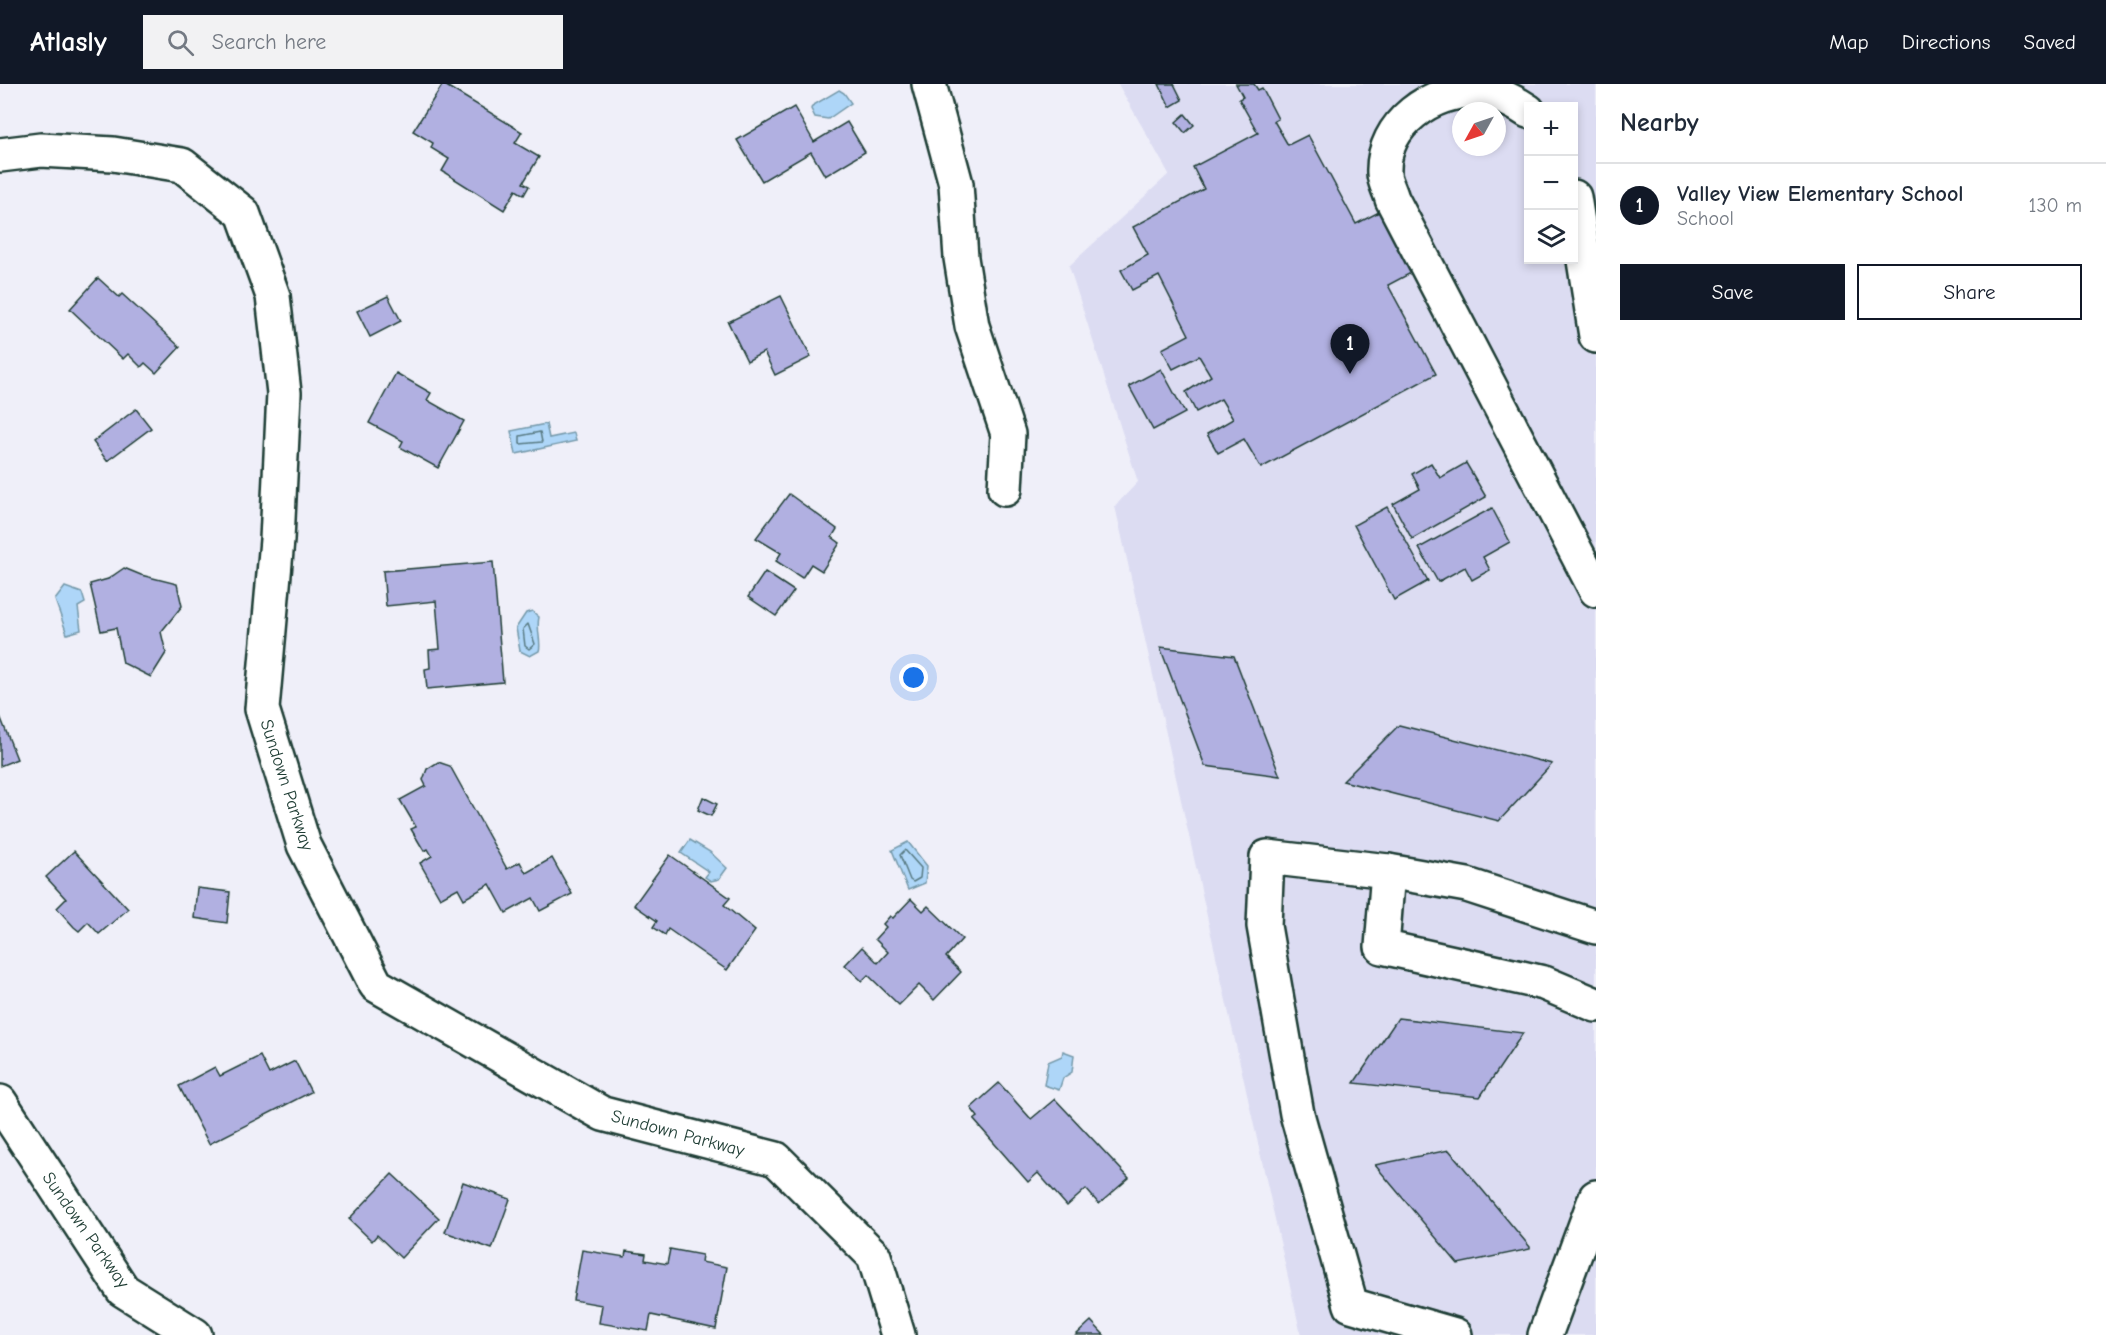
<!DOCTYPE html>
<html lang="en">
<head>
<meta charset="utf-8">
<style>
	:root { --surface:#fff; --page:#f2f2f3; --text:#1f2937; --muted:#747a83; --line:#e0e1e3; --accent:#111827 }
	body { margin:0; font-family:"Comic Neue",sans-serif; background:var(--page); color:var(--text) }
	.controls { position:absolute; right:18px; top:18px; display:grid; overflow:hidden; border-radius:0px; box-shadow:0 3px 9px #0003 }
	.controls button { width:54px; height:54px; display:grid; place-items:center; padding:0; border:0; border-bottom:2px solid var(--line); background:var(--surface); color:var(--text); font:30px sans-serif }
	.compass { position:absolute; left:1452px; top:18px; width:54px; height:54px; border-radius:50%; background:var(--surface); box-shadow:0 3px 9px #0003; rotate:230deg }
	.you { position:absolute; left:914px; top:594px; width:21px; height:21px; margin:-15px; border:4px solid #fff; border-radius:50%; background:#1a73e8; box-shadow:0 0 0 9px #1a73e833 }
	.badge { display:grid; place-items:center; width:39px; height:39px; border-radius:50%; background:var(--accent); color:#fff; font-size:20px; font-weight:700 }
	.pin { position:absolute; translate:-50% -50px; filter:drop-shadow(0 2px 3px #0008) }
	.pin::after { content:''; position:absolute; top:32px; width:21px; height:18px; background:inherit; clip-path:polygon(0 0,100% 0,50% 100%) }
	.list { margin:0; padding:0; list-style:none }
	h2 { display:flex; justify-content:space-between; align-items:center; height:78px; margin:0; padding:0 24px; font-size:26px }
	h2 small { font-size:20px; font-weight:400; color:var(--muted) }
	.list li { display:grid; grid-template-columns:39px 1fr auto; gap:18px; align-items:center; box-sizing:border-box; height:84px; padding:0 24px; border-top:2px solid var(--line) }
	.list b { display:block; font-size:22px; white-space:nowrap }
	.list p { margin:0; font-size:20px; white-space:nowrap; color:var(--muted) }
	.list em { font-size:20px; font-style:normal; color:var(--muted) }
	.actions { display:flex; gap:12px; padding:18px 24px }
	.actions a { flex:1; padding:14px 0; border:2px solid var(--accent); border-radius:0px; text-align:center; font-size:21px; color:var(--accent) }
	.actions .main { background:var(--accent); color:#fff }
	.icon { flex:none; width:33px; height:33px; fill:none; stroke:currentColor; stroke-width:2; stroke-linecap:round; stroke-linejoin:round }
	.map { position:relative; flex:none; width:1596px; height:1251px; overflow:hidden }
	header { display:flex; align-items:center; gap:36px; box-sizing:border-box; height:84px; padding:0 30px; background:var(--accent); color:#fff }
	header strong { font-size:28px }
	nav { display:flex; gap:33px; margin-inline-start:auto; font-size:21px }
	.search { width:420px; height:54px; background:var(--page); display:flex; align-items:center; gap:15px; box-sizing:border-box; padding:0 21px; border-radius:0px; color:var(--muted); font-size:22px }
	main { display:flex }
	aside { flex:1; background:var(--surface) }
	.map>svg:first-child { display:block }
	.built { fill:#dcdcf2; fill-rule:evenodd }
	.water { fill:#aed6f8; stroke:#7599aa; stroke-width:1.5 }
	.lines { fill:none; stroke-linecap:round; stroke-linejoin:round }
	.shore { stroke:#587a82; stroke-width:1.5 }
	.building { fill:#b1b0e1; stroke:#1f3d34; stroke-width:1.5 }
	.minor-casing { stroke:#1f3d34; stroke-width:38 }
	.minor { stroke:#fff; stroke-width:33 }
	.labels { text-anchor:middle; stroke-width:5; stroke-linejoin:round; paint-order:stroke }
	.street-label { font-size:18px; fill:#1f3d34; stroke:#fff }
</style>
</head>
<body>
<header>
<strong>Atlasly</strong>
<div class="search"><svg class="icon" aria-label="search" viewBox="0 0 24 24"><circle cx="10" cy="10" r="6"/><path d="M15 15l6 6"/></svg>Search here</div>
<nav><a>Map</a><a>Directions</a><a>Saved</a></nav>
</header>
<main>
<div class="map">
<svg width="1596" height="1251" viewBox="0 0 1596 1251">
	<rect width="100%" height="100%" fill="#efeff9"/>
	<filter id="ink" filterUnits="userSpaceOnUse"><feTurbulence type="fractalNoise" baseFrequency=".0167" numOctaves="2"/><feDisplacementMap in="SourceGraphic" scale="12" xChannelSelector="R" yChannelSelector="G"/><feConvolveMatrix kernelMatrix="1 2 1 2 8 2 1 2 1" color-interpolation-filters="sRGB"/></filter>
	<g filter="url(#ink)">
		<path class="built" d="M1118,0H1596V1251H1301L1115,422L1138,398L1069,182L1169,90ZM1528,22H1574V176H1528ZM1461,27H1497V63H1461Z"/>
		<g class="water">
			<polygon points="839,6 844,9 851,19 828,35 815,33 811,25 812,22"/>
			<polygon points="546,340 549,354 574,349 576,357 516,370 511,347"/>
			<polygon points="65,503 82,509 85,519 78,523 81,546 67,550 55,516"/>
			<path d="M532,527L539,533C536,546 542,559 539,567L530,572L520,567L516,544L526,529Z"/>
			<polygon points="690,756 710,768 727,784 719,795 711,797 705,793 709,788 681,769"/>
			<polygon points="908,758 927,782 925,799 908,806 892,766"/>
			<polygon points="1063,967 1074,971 1072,988 1063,994 1059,1006 1044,1001 1048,978 1062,972"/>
		</g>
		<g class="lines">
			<g class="shore">
				<polygon points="540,348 542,358 520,360 520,352"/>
				<polygon points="528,540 535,560 529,565 525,562 523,545"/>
				<polygon points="905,766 921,784 920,794 913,798 910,796 900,771"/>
			</g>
		</g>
		<g class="building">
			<polygon points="443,0 522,48 515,59 539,73 523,99 529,102 524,111 516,106 504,126 442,87 449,75 431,64 433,59 413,47"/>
			<polygon points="1159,0 1174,0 1182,16 1170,23"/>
			<polygon points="1236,0 1254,0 1258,6 1262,4 1278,35 1274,37 1288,61 1308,51 1356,140 1379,128 1411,189 1388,201 1436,290 1261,384 1244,355 1218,369 1207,350 1233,335 1221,315 1196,328 1186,308 1211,292 1199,272 1173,285 1162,265 1189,251 1159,192 1132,206 1121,186 1148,171 1133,143 1204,105 1193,83 1258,49 1239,15 1243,13"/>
			<polygon points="794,23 814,58 847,38 865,68 825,92 811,68 762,97 737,56"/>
			<polygon points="1185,30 1194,41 1185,49 1176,38"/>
			<polygon points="98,194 119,213 122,210 180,263 156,289 145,279 141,283 128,270 123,275 70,225"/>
			<polygon points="388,212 401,237 370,253 357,227"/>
			<polygon points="781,212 811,273 775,291 764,268 747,277 728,238"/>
			<polygon points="1161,285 1185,329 1153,346 1129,302"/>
			<polygon points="396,289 431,309 427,316 464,337 438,384 400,363 403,357 369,339"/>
			<polygon points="136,325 151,344 107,377 93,358"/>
			<polygon points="1431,379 1440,394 1466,379 1486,413 1412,455 1393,420 1420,405 1412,390"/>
			<polygon points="789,410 837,445 832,453 840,459 822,487 811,480 802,494 776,477 781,469 756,454"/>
			<polygon points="1387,423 1428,497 1394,516 1354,441"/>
			<polygon points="1492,424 1510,458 1483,473 1490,486 1472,496 1465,483 1438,498 1419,464"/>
			<polygon points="493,478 503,598 427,605 425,585 430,584 429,566 440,565 436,517 386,522 383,487"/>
			<polygon points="124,484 141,491 177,500 182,522 161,548 166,569 151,593 123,579 116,544 101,547 90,500 108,495"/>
			<polygon points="765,488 794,507 776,532 748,513"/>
			<polygon points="1160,563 1234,572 1280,692 1205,682"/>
			<polygon points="0,632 17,675 0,682"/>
			<polygon points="1399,641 1552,680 1499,737 1343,697"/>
			<polygon points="438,678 450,682 507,785 520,778 526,789 552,774 572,810 540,827 533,814 506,829 490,800 464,815 458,804 440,814 420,779 432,772 428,765 424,767 411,745 416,743 400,716 426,702 423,696 427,685"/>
			<polygon points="703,713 717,720 711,732 698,726"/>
			<polygon points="74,767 128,825 99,850 88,838 79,847 74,843 57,824 66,815 46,793"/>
			<polygon points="670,771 730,814 724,821 755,847 727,886 668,845 665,851 653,843 657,837 634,821"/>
			<polygon points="197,804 230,808 227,839 194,834"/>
			<polygon points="911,815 923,827 928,822 962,855 946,873 961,888 934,916 919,901 899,921 868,891 862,897 845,881 862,863 878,879 888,868 875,855 886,843 883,840 890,832 893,834"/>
			<polygon points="1398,934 1523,949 1480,1013 1354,999"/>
			<polygon points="260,972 269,990 295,977 311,1008 209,1060 179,1002 215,983 220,992"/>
			<polygon points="999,999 1031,1035 1055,1015 1129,1094 1099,1120 1086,1105 1067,1122 1038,1089 1028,1098 974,1036 978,1033 971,1024"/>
			<polygon points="1449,1066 1530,1163 1530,1165 1458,1180 1375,1081"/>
			<polygon points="392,1090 439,1134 401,1174 377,1151 372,1157 349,1135"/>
			<polygon points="463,1098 510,1115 492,1165 445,1148"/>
			<polygon points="670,1165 702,1171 701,1178 727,1183 716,1245 651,1231 648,1247 599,1239 602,1221 573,1216 582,1166 625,1173 626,1167 646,1170 645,1176 667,1180"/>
			<polygon points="1091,1237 1104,1251 1076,1251"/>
		</g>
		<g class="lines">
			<g class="minor-casing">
				<g id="minor">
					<polyline points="929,0 956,100 961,174 972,242 1008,350 1005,405"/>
					<path d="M1528,27C1513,17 1496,8 1477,7C1432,5 1382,40 1384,89C1384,97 1390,107 1392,115L1596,506"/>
					<polyline points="0,71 41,66 113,70 182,81 243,129 273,212 284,309 277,456 262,625 304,761 376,901 603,1030 776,1075 874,1172 898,1251"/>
					<polyline points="1574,113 1596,252"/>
					<polyline points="1388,787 1267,773 1264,842 1297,1030 1351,1221 1455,1251"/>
					<polyline points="1596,843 1467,801 1388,787 1382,863 1544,899 1596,921"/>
					<polyline points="0,1018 123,1206 195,1251"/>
					<polyline points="1545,1251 1596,1113"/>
				</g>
			</g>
			<use href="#minor" class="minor"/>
		</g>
	</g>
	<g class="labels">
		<g class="street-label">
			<text transform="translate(287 701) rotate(72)" y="6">Sundown Parkway</text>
			<text transform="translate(678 1049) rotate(15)" y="6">Sundown Parkway</text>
			<text transform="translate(86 1146) rotate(55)" y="6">Sundown Parkway</text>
		</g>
	</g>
</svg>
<div class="controls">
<button>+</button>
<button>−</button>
<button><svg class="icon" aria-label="layers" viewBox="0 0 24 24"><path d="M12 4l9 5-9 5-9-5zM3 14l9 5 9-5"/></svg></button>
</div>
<svg class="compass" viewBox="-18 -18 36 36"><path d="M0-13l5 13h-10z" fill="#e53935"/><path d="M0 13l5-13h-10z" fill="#747a83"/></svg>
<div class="you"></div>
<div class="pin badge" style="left:1350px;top:290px">1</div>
</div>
<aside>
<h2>Nearby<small></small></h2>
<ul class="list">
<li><span class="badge">1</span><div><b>Valley View Elementary School</b><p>School</p></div><em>130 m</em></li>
</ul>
<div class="actions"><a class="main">Save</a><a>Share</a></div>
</aside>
</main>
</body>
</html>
